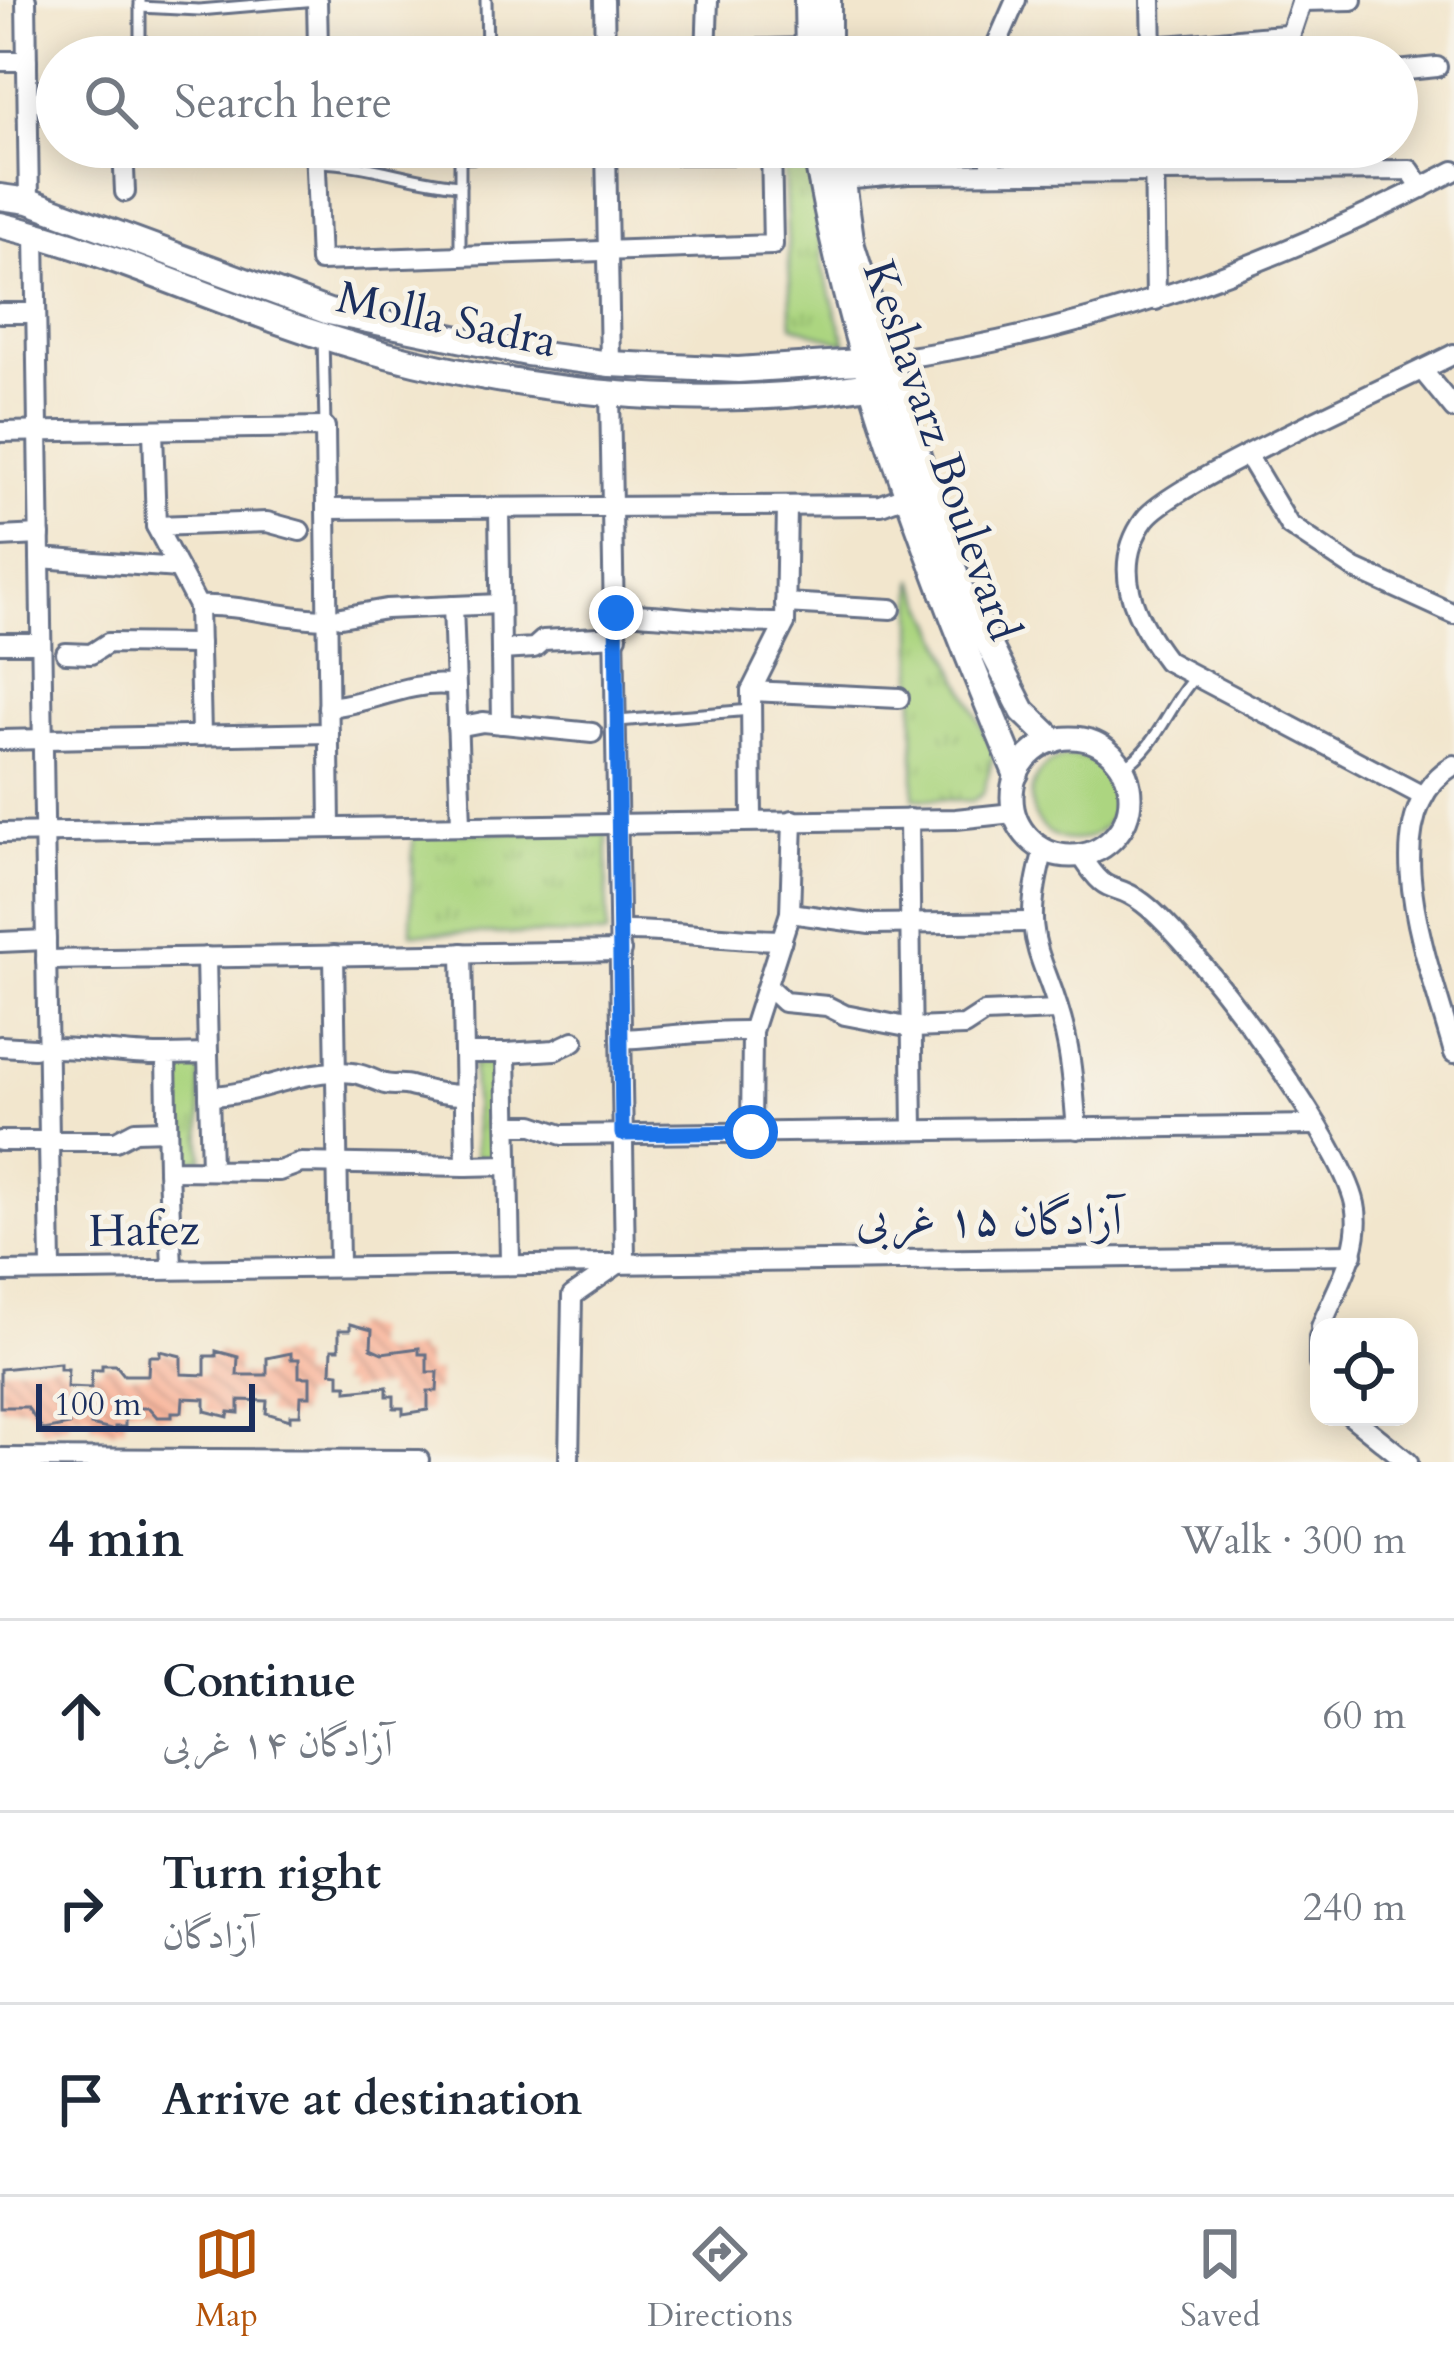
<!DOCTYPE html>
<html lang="en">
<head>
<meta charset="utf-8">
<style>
	:root { --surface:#fff; --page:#f2f2f3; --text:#1f2937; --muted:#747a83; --line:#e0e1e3; --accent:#b45309 }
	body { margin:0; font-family:Cardo,Amiri,serif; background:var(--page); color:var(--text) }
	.controls { position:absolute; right:36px; bottom:36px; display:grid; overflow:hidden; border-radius:24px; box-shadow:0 6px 30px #0003 }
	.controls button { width:108px; height:108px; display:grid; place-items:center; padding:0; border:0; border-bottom:3px solid var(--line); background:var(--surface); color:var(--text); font:60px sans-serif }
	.scale { position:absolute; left:36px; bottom:30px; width:219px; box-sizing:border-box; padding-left:12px; border:6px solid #1b2f5e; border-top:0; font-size:33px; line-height:42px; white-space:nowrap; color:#1b2f5e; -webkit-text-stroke:9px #f7f3e8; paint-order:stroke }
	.stop { position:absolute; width:36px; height:36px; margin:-27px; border:9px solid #1a73e8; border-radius:50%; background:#fff }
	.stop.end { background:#1a73e8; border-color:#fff; box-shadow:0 3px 12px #0008 }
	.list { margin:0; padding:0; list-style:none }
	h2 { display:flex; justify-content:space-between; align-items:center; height:156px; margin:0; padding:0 48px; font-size:51px }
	h2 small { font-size:39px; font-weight:400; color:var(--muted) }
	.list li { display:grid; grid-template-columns:78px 1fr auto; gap:36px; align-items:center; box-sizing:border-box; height:192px; padding:0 48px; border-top:3px solid var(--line) }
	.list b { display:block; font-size:45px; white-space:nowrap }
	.list p { margin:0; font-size:39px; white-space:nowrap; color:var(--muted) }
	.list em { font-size:39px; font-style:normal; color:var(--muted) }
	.icon { flex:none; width:66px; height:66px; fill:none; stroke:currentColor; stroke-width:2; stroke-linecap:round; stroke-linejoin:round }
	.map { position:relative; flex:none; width:1454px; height:1462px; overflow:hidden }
	.search { position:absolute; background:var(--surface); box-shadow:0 6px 30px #0003; left:36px; right:36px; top:36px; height:132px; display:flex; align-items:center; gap:30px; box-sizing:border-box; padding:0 42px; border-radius:66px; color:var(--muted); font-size:45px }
	.sheet { height:732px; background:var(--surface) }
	nav { display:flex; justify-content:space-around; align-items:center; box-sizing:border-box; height:168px; border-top:3px solid var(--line); background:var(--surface); font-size:33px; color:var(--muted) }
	nav a { display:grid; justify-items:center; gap:6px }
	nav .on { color:var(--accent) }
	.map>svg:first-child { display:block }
	.green { fill:#acd580; stroke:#64826f; stroke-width:3 }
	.park { fill:url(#park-tufts); stroke:#64826f; stroke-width:3 }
	.building { fill:url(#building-back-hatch) }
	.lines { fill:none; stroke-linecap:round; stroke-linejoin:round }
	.service-casing { stroke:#666f85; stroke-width:15 }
	.minor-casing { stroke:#666f85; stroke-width:24 }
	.tertiary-casing { stroke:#666f85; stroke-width:27 }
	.secondary-casing { stroke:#666f85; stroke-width:30 }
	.service { stroke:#fff; stroke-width:9 }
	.minor { stroke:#fff; stroke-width:18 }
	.tertiary { stroke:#fff; stroke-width:21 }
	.secondary { stroke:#fff; stroke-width:24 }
	.route { stroke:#1a73e8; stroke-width:15 }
	.labels { text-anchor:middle; stroke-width:10; stroke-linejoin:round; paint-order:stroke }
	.street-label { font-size:45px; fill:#1b2f5e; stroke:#f7f3e8 }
</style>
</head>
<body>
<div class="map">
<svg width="1454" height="1462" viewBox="0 0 1454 1462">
	<defs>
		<pattern id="park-tufts" width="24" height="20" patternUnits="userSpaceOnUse" patternTransform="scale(3)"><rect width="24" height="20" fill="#acd580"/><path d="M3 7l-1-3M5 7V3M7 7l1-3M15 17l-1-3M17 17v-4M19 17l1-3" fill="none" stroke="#93b771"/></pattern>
		<pattern id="building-back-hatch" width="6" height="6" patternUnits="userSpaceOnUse" patternTransform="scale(3)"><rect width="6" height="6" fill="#f9b095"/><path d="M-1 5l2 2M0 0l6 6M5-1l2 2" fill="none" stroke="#c9907d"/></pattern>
	</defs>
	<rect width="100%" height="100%" fill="#f7f3e8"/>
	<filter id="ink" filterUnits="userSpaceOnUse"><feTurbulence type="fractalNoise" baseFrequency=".00833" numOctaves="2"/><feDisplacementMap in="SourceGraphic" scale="24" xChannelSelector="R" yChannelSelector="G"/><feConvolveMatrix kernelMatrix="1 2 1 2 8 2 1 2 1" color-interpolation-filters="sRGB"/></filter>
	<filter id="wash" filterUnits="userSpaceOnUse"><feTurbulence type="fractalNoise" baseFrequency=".004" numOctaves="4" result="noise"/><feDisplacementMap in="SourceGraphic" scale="48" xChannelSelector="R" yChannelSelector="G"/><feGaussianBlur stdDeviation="2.7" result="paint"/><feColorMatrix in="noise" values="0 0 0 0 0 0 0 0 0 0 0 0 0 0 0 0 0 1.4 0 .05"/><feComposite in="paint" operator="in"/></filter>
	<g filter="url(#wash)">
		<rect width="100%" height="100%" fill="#f2e6cd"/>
		<circle class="green" cx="1073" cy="798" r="42"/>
		<g class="park">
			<polygon points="783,147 814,147 823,270 846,344 792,325"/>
			<polygon points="914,579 994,753 983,794 972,801 914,798"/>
			<polygon points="413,832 607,832 607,935 411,933"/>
			<polygon points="498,1062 500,1157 476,1157 473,1063"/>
			<polygon points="200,1063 202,1160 176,1160 174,1064"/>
		</g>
		<g id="blocks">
			<g class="building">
				<polygon points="350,1324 372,1330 371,1348 382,1353 419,1348 419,1354 427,1354 427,1372 438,1372 437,1391 428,1391 428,1410 403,1414 403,1408 394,1408 394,1396 387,1396 387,1387 347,1391 347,1385 339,1385 339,1373 331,1372 332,1349 339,1349 339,1330 350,1330"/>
				<polygon points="160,1351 181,1356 181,1374 205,1375 205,1356 216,1356 216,1351 238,1357 237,1375 267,1375 267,1358 291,1353 291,1359 299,1359 299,1377 310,1377 310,1396 301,1396 300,1415 290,1415 290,1420 266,1413 267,1401 239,1400 239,1413 229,1412 228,1417 205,1411 205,1399 183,1398 182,1412 172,1412 172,1417 157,1417 149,1408 125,1408 125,1427 115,1427 115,1431 91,1425 92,1413 69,1413 69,1425 43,1430 27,1407 0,1407 0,1369 60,1363 60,1369 68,1369 67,1387 91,1388 92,1370 102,1370 102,1365 116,1365 124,1375 148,1375 149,1356 160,1356"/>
			</g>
		</g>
	</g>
	<g filter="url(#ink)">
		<use href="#blocks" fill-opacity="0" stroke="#666f85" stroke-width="3"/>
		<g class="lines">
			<g class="service-casing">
				<g id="service">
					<polyline points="140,0 140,57"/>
					<polyline points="486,0 487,54"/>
					<polyline points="140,7 199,10 317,0"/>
					<polyline points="318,55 604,53"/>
					<polyline points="460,147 460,252"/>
					<polyline points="460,158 605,154"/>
					<path d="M315,162C366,162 410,181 460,185"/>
					<polyline points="323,336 325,427"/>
					<polyline points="618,721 751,710"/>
					<path d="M1123,768C1157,747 1167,709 1193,679"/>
				</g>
			</g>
			<g class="minor-casing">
				<g id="minor">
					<polyline points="26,0 29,201"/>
					<polyline points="604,0 605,57"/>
					<polyline points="1151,0 1152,57"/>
					<polyline points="1301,1 1352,0"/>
					<path d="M1152,46C1200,46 1243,36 1290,35"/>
					<polyline points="604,53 807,48"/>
					<polyline points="313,57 318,49 317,0"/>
					<polyline points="706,57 708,0"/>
					<polyline points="991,57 1016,0"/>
					<polyline points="1032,57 1062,57"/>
					<polyline points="1283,57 1302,0"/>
					<polyline points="0,61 27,61"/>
					<polyline points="1397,71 1437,67"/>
					<polyline points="28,101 57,101"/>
					<polyline points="123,147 125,192"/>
					<polyline points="315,147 320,261 773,245 771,147"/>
					<polyline points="606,147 610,364"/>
					<polyline points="991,147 991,173"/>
					<polyline points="1154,147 1156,300"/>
					<polyline points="606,154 816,154"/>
					<polyline points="1276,171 1276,147"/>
					<polyline points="843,180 908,174 1410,170 1422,188"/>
					<polyline points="35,233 51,1269"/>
					<polyline points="0,313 36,313"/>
					<path d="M888,360C1090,333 1274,265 1454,171"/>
					<polyline points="1422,370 1454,409"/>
					<polyline points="610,392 625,1259"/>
					<polyline points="153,430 156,526 198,606 201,736"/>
					<polyline points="0,432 325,427 330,827"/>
					<polyline points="1249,458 1289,525 1355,569 1454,614"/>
					<polyline points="499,508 502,724"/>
					<polyline points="326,509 881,505 908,495"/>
					<polyline points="156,526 267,522 300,531"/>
					<polyline points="0,537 40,535"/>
					<polyline points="40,558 178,568"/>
					<polyline points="785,603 891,609"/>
					<path d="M198,606C243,604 283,619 327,619"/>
					<polyline points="453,606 461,824"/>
					<path d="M617,613C675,615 726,624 785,623"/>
					<polyline points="341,617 386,609 500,604"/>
					<polyline points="0,643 41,643"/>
					<polyline points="501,650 534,648 543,640 617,636"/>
					<polyline points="66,653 91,654 108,643 199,644"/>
					<polyline points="751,691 899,698"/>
					<path d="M328,707C369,704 407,681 449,685"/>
					<polyline points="457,727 483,722 592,733"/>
					<polyline points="0,740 329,733"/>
					<path d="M1454,765C1366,817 1434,976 1454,1053"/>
					<path d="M1421,795L1167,661C1135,620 1109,568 1145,519C1171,483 1400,382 1454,354"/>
					<polyline points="909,819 913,1130"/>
					<polyline points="752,821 751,691 785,623 787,506"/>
					<polyline points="0,833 956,819 1013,813"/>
					<path d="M1044,850C1015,951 1050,955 1067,1043C1073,1071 1074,1100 1077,1129"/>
					<path d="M1081,855C1110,902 1111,878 1143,903C1196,943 1342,1141 1355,1204C1364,1247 1336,1288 1321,1327"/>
					<polyline points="790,913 870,924 1032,922"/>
					<path d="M620,931C675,930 726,940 782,940"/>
					<polyline points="0,942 46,940"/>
					<polyline points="462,953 464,1053"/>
					<polyline points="334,955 339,1264"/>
					<polyline points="206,957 208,1054"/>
					<polyline points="46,960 621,951"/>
					<polyline points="767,986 784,1002 827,1006 845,1015 912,1028 964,1026 984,1013 1056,1010"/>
					<path d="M621,1039C666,1037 706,1030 752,1031"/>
					<polyline points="0,1046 34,1048"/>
					<path d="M47,1048C88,1047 125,1056 166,1055"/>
					<polyline points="506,1053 555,1050 574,1041"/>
					<path d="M209,1096C256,1095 293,1072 338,1072C358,1072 365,1076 382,1083C391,1087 401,1083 410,1086C430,1091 443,1095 465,1095"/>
					<polyline points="508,1125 533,1125 562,1135 1317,1125"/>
					<polyline points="751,1132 752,1031 790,913 793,820"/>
					<polyline points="0,1141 116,1141 135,1131 167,1130"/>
					<polyline points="508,1165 466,1166 464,1053 506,1053 510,1261"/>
					<polyline points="211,1169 208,1054 166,1055 168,1170 279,1171 301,1163 466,1166"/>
					<polyline points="168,1170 172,1267"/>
					<polyline points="0,1272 1353,1254"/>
					<polyline points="1319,1337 1319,1364"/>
					<polyline points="1352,1417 1408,1462"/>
					<polyline points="0,1458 419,1460"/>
					<polyline points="569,1462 572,1296 625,1259"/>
				</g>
			</g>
			<g class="tertiary-casing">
				<circle id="tertiary" cx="1071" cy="797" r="59"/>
			</g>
			<g class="secondary-casing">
				<g id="secondary">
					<polyline points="807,0 808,57"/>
					<polyline points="828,57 828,0"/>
					<path d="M815,147C851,364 931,570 1016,773"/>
					<polyline points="838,147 852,246 959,586 1023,711 1053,740"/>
					<polyline points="0,197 29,201 329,312 527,353 610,364 738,370 888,360"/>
					<path d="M0,225C106,250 206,298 310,332C486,391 711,418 894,380"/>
				</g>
			</g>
			<use href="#service" class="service"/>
			<use href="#minor" class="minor"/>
			<use href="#tertiary" class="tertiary"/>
			<use href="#secondary" class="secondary"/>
		</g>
	</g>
	<g class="lines" filter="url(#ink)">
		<polyline class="route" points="616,613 622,1134 751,1132"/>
	</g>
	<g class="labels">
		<g class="street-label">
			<text transform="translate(447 318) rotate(12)" y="16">Molla Sadra</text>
			<text transform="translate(943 450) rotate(71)" y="16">Keshavarz Boulevard</text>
			<text x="989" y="1234">آزادگان ۱۵ غربی</text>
			<text transform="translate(144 1229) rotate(-1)" y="16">Hafez</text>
		</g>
	</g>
</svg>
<div class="controls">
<button><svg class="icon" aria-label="locate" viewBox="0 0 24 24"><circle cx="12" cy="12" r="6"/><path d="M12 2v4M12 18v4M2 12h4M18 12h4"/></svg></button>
</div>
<div class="scale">100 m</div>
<div class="stop" style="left:751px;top:1132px"></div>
<div class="stop end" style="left:616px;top:613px"></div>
<div class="search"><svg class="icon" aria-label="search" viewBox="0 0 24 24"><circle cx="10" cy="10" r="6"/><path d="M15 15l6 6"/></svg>Search here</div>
</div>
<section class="sheet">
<h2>4 min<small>Walk · 300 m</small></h2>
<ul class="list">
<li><svg class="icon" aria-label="ahead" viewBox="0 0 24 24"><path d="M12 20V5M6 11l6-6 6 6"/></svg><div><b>Continue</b><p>آزادگان ۱۴ غربی</p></div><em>60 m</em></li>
<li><svg class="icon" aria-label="right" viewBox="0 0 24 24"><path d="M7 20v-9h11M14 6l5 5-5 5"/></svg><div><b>Turn right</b><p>آزادگان</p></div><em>240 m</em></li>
<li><svg class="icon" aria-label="arrive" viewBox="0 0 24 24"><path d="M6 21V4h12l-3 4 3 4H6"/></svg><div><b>Arrive at destination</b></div></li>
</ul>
</section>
<nav>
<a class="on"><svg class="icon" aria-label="map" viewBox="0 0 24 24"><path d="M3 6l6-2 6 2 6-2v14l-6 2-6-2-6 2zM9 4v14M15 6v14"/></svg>Map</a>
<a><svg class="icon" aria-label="directions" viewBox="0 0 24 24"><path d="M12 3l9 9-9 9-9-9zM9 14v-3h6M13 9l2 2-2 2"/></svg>Directions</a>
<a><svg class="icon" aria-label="saved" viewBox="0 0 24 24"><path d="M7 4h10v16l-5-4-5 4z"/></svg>Saved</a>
</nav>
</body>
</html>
